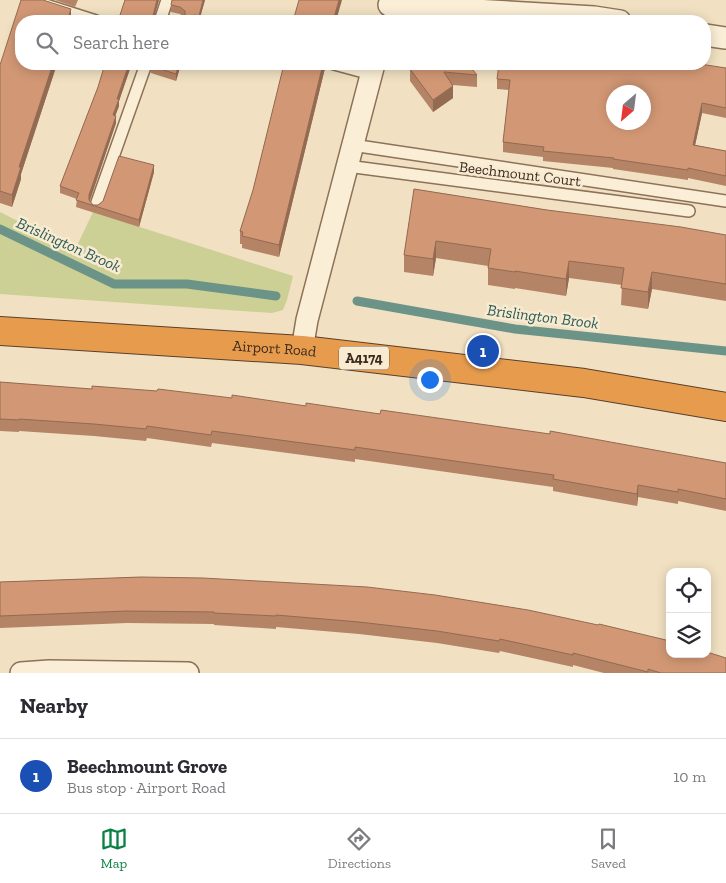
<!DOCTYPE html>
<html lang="en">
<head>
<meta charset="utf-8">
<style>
	:root { --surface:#fff; --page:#f2f2f3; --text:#2b2b33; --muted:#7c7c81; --line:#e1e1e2; --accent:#0b8043 }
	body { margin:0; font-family:"Zilla Slab",serif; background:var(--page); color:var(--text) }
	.controls { position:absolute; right:15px; bottom:15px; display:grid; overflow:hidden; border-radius:10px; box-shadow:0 2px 12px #0003 }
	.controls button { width:45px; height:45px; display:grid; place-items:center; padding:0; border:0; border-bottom:1px solid var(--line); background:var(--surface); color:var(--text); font:25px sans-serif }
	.compass { position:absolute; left:606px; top:85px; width:45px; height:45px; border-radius:50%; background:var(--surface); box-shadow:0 2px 12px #0003; rotate:208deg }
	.you { position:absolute; left:429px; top:379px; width:18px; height:18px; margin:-12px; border:4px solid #fff; border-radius:50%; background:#1a73e8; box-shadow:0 0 0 8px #1a73e833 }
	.badge { display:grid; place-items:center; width:32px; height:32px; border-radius:50%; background:var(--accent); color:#fff; font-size:16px; font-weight:700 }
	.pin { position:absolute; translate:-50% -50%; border:2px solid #fff; box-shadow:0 1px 5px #0006 }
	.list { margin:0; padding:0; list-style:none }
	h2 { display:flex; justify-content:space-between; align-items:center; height:65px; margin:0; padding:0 20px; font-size:21px }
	h2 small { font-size:16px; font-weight:400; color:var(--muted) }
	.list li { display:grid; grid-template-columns:32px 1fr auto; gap:15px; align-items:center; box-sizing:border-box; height:75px; padding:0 20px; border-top:1px solid var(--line) }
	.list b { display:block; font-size:19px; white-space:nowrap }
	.list p { margin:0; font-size:16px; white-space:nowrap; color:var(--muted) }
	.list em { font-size:16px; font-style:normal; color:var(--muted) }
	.icon { flex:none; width:28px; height:28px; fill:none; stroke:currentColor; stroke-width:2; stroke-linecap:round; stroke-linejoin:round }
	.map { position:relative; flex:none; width:726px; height:673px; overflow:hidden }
	.search { position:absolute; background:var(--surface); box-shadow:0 2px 12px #0003; left:15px; right:15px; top:15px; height:55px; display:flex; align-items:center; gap:12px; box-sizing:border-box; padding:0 18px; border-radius:20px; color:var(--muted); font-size:19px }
	.sheet { height:140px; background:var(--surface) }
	nav { display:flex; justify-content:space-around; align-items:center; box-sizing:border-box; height:70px; border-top:1px solid var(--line); background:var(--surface); font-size:14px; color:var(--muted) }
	nav a { display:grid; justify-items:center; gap:2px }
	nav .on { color:var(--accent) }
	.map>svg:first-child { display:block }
	.green { fill:#ccd095 }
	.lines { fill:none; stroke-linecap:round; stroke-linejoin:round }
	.stream { stroke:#6b9387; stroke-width:9 }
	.lane-casing { stroke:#8d7158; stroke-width:14 }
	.street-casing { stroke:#8d7158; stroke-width:24 }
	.highway-casing { stroke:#5a3f2c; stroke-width:30 }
	.lane { stroke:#fbeed6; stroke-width:11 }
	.street { stroke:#fbeed6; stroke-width:21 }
	.highway { stroke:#e79c4d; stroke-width:28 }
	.wall { fill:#b58365 }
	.shaded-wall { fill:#936a52 }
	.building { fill:#d29875; stroke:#936a52; fill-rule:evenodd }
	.labels { text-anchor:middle; stroke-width:5; stroke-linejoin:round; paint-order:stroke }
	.shield { fill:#f8ebd2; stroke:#746453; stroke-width:1 }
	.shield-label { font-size:14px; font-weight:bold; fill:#3b2a1d }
	.street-label { font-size:15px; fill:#3b2a1d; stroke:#f8ebd2 }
	.water-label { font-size:16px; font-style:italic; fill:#2b5c57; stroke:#f8ebd2 }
</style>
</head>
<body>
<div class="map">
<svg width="726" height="673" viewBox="0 0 726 673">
	<rect width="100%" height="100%" fill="#f1e1c2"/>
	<polygon class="green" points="0,212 75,250 93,212 293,276 287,300 283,310 272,313 0,294"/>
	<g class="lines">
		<g class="stream">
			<polyline points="0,229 114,284 187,284 276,296"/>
			<polyline points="357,301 515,329 726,351"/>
		</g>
		<g class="lane-casing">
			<g id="lane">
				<polyline points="30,0 96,21"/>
				<polyline points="160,21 167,0"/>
				<polyline points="334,64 371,74"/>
				<polyline points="352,145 726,201"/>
				<polyline points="347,166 689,211"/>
				<polyline points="96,205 146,64"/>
			</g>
		</g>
		<g class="street-casing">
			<g id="street">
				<polyline points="389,5 594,17 620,21"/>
				<polyline points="705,35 726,38"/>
				<polyline points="302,350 307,320 374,64"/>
				<polyline points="21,673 49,671 188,673"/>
			</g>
		</g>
		<g class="highway-casing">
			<g id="highway">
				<path id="s1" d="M0,331L302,350L584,383L726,407"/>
			</g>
		</g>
		<use href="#lane" class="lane"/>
		<use href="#street" class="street"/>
		<use href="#highway" class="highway"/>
	</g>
	<g class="wall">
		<polygon points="55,0 78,0 75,7"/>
		<polygon points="125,0 159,0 154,17 158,21 181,21 184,17 180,14 171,12 171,5 205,0 199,21 118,21"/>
		<polygon points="71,21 21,64 57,64 21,174 21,179 12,207 0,203 0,65"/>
		<polygon points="105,64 139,64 137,68 131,66 119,101 119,106 115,116 116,123 90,201 93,205 98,205 154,172 139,227 76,207 77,199 60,193 60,186 98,87"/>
		<polygon points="181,64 176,81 151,73 151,66"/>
		<polygon points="284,64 326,64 279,257 242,248 242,244 240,244 240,231 253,190"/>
		<polygon points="726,68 726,118 702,113 695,145 726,151 726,186 688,178 688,180 613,169 613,168 543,161 543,157 503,152 503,142 509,90 497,89 497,79"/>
		<polygon points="410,69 477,75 477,87 453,85 453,98 433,112 410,81"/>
		<polygon points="414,189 547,210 726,235 726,301 652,289 648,309 621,305 622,285 569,278 566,296 515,288 515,289 488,285 488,266 436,258 433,276 404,272 404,255"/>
		<polygon points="0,382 306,406 726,463 726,511 678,501 678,504 638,497 637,506 553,491 553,487 355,459 355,462 212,443 211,447 147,438 146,441 94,436 19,431 19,432 0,431"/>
		<polygon points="141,577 726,673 604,673 573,665 573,667 500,651 499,653 437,643 359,634 276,627 276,629 214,625 214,624 127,623 0,628 0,582"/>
	</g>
	<g class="shaded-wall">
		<polygon points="157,0 159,0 153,21 153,16"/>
		<polygon points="203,0 205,0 199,21 199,16"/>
		<polygon points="339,0 342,0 336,21 333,21"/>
		<polygon points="71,9 71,21 67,21"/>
		<polygon points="53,64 57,64 21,174 21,179 12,207 12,195 19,167"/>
		<polygon points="129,64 131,64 131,66 119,101 119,106 113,122 113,115 117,99"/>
		<polygon points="179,64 181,64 176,81 176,74"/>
		<polygon points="323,64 326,64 279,257 279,245"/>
		<polygon points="453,86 453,98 433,112 433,100"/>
		<polygon points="702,103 702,113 693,155 693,145"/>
		<polygon points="116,116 116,123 89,202 89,195"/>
		<polygon points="154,165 154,172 139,227 139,220"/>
		<polygon points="436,241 436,258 433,276 433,259"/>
		<polygon points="569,261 569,278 566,296 566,279"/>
		<polygon points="652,272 652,289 648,309 648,292"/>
		<polygon points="638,485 638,497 637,506 637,494"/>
	</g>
	<g class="building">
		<polygon points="21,0 43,0 71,9 67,21 21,21 21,64 53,64 19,167 21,167 12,195 0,191 0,65"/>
		<polygon points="125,0 157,0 153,16 158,21 166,19 181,21 185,16 185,11 180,7 171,5 172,0 203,0 199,16 194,15 192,21 118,21"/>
		<polygon points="299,0 339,0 333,21 293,21"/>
		<polygon points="105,64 129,64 117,99 119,99 113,115 116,116 89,195 89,200 93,205 98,205 103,201 119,156 154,165 139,220 76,200 79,193 60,186 98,87"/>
		<polygon points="151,64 179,64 176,74 151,66"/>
		<polygon points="284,64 323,64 279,245 242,236 243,232 240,231 253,190"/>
		<polygon points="417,64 468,64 477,75 444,72 453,86 433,100 410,69"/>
		<path d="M499,64H700L726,68V108L702,103L693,145L726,151V176L688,168V170L613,159L614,158L543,151L544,147L503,142L510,80L497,79ZM614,92H644V122H614Z"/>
		<polygon points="414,189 547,210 681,227 726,235 726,284 652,272 648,292 621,288 624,268 569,261 566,279 515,271 515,272 488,268 491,249 436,241 433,259 404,255"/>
		<polygon points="0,382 92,389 92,386 157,391 158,389 232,398 232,395 306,406 306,403 380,414 381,410 550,434 550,431 726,463 726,499 678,489 678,492 638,485 637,494 553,479 554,475 355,447 355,450 212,431 211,435 147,426 146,429 94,424 19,419 19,420 0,419"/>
		<polygon points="141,577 203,578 367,587 435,595 528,610 598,625 599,624 670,641 670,654 707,654 707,652 726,658 726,673 661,673 648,669 648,672 573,653 573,655 500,639 499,641 437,631 359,622 276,615 276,616 214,613 214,612 127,611 0,616 0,582"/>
	</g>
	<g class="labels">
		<rect class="shield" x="339" y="346.5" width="50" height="23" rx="4"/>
		<g class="shield-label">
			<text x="364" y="363">A4174</text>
		</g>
		<g class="street-label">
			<text transform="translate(520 174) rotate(7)" y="5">Beechmount Court</text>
			<text dy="5" stroke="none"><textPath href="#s1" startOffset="275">Airport Road</textPath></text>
		</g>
		<g class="water-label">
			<text transform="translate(69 244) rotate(24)" y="6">Brislington Brook</text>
			<text transform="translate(543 316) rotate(7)" y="6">Brislington Brook</text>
		</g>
	</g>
</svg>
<div class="controls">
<button><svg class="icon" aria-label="locate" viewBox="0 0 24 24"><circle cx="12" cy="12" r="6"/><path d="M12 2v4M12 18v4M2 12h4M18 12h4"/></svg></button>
<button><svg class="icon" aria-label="layers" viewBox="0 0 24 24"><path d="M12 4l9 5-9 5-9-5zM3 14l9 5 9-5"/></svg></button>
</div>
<svg class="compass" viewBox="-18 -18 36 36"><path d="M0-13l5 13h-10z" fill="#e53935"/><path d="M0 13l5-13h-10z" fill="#7c7c81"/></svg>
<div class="you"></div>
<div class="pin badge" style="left:483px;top:351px;background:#1a4fb4">1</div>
<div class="search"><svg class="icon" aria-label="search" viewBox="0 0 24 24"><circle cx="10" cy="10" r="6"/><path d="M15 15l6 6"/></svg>Search here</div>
</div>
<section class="sheet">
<h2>Nearby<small></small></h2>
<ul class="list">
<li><span class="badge" style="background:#1a4fb4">1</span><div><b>Beechmount Grove</b><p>Bus stop · Airport Road</p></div><em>10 m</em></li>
</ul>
</section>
<nav>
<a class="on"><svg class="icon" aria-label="map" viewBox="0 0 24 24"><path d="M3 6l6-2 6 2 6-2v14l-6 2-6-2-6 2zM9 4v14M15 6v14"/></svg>Map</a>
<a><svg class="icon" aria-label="directions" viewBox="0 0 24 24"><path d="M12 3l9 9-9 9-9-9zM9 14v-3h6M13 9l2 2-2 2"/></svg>Directions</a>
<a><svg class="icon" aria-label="saved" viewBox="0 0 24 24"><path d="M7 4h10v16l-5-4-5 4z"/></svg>Saved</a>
</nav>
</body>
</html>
